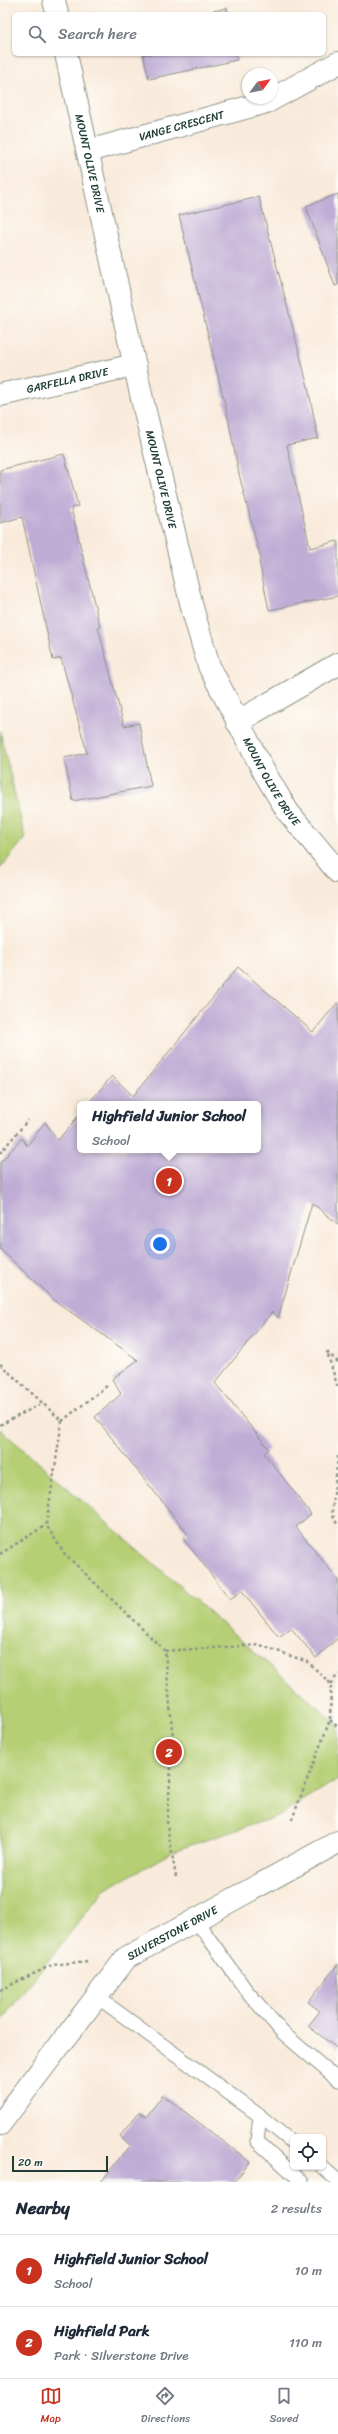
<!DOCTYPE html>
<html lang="en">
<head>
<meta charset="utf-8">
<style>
	:root { --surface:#fff; --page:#f2f2f3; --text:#1f2937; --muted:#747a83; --line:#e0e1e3; --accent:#c8321e }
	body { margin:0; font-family:Sriracha,sans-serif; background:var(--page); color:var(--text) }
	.controls { position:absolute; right:12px; bottom:12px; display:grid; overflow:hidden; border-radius:6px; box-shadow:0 1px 3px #0004 }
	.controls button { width:36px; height:36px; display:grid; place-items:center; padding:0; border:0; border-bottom:1px solid var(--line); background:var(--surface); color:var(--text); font:20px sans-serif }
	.compass { position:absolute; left:242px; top:68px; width:36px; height:36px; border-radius:50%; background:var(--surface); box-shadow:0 1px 3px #0004; rotate:57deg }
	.scale { position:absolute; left:12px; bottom:10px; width:96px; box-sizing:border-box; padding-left:4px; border:2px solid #1f3d34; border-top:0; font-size:11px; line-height:14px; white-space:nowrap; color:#1f3d34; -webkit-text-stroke:3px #fdfcf7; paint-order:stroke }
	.you { position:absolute; left:160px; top:1244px; width:14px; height:14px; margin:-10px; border:3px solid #fff; border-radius:50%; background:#1a73e8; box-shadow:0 0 0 6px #1a73e833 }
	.badge { display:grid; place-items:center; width:26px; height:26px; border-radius:50%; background:var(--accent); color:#fff; font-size:13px; font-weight:700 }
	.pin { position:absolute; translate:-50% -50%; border:2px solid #fff; box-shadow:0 1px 4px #0006 }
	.popup { position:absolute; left:77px; top:1101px; width:184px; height:52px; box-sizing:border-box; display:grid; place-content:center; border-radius:6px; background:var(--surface); filter:drop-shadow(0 1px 3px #0005); font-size:13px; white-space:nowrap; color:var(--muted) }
	.popup b { font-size:15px; color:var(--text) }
	.popup::after { content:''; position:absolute; left:50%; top:100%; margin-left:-8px; border:8px solid transparent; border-top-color:var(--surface) }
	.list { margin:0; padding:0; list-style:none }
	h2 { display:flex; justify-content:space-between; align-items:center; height:52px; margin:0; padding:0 16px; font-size:17px }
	h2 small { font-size:13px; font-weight:400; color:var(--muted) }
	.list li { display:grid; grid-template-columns:26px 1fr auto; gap:12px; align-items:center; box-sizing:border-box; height:72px; padding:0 16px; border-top:1px solid var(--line) }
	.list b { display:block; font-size:15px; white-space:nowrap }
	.list p { margin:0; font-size:13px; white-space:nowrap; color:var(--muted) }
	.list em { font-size:13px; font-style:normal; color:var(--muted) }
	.icon { flex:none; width:22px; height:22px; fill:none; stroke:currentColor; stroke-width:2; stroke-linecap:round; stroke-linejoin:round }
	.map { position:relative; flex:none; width:338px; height:2182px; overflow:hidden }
	.search { position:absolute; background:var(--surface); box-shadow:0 1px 3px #0004; left:12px; right:12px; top:12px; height:44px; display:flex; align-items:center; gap:10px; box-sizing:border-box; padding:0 14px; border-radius:6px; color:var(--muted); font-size:15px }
	.sheet { height:196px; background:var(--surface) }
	nav { display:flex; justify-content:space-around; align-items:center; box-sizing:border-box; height:56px; border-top:1px solid var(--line); background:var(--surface); font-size:11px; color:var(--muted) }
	nav a { display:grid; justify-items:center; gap:2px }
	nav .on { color:var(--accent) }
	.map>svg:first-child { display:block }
	.green { fill:#b6cf74; stroke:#6a8654 }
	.building { fill:#c0add5 }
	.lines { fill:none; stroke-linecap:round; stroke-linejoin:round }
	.service-casing { stroke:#8c9488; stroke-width:15 }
	.minor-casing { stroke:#8c9488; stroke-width:24 }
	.path { stroke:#8c9488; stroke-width:2.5; stroke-dasharray:3 3; stroke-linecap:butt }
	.service { stroke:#fff; stroke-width:13 }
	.minor { stroke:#fff; stroke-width:22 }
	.labels { text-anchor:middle; stroke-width:3; stroke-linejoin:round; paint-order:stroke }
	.street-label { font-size:11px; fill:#1f3d34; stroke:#fdfcf7 }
</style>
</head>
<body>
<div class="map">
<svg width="338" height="2182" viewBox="0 0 338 2182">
	<rect width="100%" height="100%" fill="#fdfcf7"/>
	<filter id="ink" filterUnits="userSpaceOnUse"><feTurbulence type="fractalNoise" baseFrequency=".025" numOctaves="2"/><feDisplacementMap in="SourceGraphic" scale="8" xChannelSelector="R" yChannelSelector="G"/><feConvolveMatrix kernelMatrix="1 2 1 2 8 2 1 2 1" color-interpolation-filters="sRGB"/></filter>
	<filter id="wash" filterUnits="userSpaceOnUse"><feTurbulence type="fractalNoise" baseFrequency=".012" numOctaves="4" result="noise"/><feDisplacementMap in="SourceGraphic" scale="16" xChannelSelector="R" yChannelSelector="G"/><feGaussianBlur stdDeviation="0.9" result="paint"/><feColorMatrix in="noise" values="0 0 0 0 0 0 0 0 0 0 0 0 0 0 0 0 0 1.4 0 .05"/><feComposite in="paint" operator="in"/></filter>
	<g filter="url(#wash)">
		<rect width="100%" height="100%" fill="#f9ebdb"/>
		<g class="green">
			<polygon points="0,731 25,838 0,869"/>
			<polygon points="0,1429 338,1725 338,1779 278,1816 176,1850 104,1890 0,2022"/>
		</g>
		<g id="blocks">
			<g class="building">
				<polygon points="227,8 228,14 200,14"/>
				<polygon points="143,54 236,54 237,60 149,79"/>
				<polygon points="338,194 338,285 335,286 306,206"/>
				<polygon points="259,197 308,387 318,438 287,445 310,548 338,541 338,596 269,610 259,561 261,560 239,474 227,413 179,215"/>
				<polygon points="64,454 78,506 71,508 91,590 100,627 98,627 124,726 139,723 151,786 73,801 64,758 87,753 61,658 53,660 22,517 0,523 0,470"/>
				<polygon points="238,967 313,1032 338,1002 338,1224 312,1203 278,1318 272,1312 215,1383 269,1449 264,1453 311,1514 296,1527 338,1580 338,1638 316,1658 291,1628 279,1637 242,1591 230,1599 183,1538 188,1534 95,1417 121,1394 112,1379 138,1360 54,1300 0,1249 0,1163 22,1138 27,1146 45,1122 58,1140 80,1114 80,1150 258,1150 258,1104 88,1104 112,1076 133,1096"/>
				<polygon points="338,1964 338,2049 308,2026 320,2011 308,2002"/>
				<polygon points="163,2095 250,2162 234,2182 101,2182 130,2145 120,2136 139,2112 146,2117"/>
			</g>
		</g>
	</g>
	<g filter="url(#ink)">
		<use href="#blocks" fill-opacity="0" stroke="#8c9488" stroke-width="1"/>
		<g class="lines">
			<g class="service-casing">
				<g id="service">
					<polyline points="195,1919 246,1990 283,2033 338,2080"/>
					<polyline points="96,1996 260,2116 257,2141 302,2182"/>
					<polyline points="260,2116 293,2143"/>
					<polyline points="322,2167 338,2181"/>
				</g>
			</g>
			<g class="minor-casing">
				<g id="minor">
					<polyline points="54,0 57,14"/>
					<path id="s1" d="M66,54L143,403L193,611L209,666L264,772L288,812L338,872"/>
					<path id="s2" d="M88,151L267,102L338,63"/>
					<path id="s3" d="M0,395L135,365"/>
					<polyline points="237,722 338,664"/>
					<path id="s4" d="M0,2124L126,1958L338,1842"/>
				</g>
			</g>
			<g class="path">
				<polyline points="0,1153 28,1120"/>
				<polyline points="338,1362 327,1352 338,1388"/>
				<polyline points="0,1364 62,1421 46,1525 64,1553 165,1651 173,1738 167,1825 176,1877"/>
				<polyline points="62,1421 108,1385"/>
				<polyline points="0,1425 43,1403"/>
				<polyline points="338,1456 332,1514 338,1526"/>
				<polyline points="0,1554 46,1525"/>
				<polyline points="165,1651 260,1645 308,1662 331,1684 330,1720 291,1822"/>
				<polyline points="331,1684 338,1674"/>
				<polyline points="330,1720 338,1727"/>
				<polyline points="0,1990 52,1965 88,1961"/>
			</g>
			<use href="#service" class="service"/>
			<use href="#minor" class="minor"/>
		</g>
	</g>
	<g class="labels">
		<g class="street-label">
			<text dy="4" stroke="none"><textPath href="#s2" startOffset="97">VANGE CRESCENT</textPath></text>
			<text dy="4" stroke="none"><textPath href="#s1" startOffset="112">MOUNT OLIVE DRIVE</textPath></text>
			<text dy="4" stroke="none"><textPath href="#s3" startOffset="69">GARFELLA DRIVE</textPath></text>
			<text dy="4" stroke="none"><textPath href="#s1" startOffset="436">MOUNT OLIVE DRIVE</textPath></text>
			<text dy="4" stroke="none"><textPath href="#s1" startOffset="760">MOUNT OLIVE DRIVE</textPath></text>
			<text dy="4" stroke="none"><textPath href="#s4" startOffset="261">SILVERSTONE DRIVE</textPath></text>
		</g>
	</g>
</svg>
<div class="controls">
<button><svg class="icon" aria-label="locate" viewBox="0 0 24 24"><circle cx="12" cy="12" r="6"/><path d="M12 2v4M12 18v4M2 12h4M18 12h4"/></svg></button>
</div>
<svg class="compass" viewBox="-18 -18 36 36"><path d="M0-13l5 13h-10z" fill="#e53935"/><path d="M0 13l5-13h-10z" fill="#747a83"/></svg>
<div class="scale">20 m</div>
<div class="you"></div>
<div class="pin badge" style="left:169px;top:1181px">1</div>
<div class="popup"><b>Highfield Junior School</b>School</div>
<div class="pin badge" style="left:169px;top:1752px">2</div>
<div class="search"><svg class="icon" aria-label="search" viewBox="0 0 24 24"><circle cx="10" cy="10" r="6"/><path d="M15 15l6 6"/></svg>Search here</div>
</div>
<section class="sheet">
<h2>Nearby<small>2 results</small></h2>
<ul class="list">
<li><span class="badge">1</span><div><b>Highfield Junior School</b><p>School</p></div><em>10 m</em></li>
<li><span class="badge">2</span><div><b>Highfield Park</b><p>Park · Silverstone Drive</p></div><em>110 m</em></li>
</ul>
</section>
<nav>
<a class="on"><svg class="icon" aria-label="map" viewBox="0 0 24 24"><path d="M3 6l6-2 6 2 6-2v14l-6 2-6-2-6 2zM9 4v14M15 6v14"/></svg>Map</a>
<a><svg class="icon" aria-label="directions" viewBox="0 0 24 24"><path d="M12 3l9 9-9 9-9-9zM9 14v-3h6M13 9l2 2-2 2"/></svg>Directions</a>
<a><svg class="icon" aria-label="saved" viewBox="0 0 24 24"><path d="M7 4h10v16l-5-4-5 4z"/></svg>Saved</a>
</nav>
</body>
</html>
